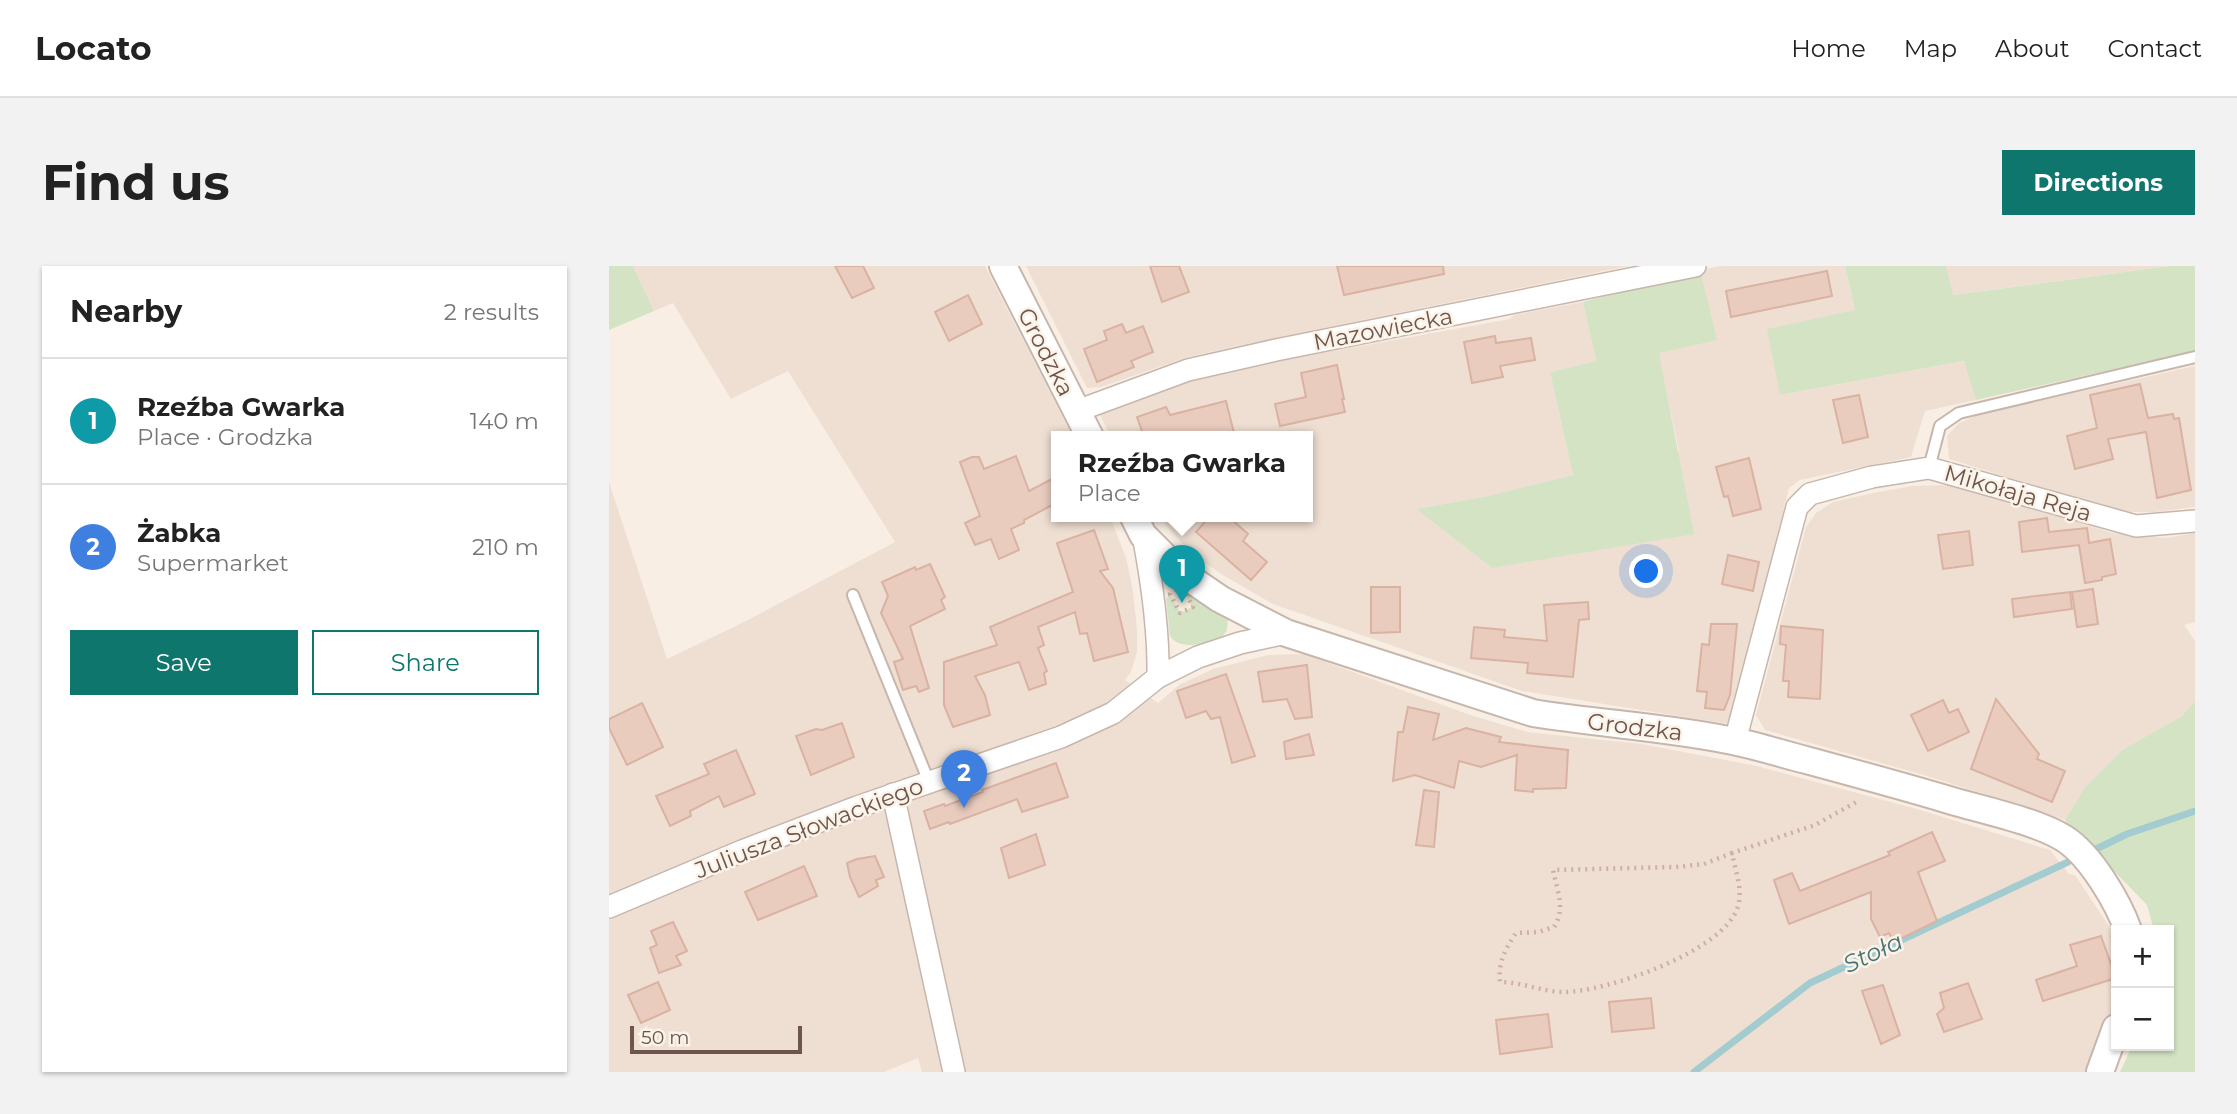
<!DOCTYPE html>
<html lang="en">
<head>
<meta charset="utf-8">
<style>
	:root { --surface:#fff; --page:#f2f2f2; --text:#222; --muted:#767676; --line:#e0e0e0; --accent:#0f766e }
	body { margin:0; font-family:Montserrat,sans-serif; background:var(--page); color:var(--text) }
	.controls { position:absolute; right:21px; bottom:21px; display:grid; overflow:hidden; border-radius:0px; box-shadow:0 2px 5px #0004 }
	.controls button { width:63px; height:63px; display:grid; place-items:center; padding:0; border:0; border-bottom:2px solid var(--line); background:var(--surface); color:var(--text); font:35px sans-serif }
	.scale { position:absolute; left:21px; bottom:18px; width:172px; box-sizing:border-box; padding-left:7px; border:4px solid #6d554d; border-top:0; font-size:19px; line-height:24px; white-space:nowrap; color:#6d554d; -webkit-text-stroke:5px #fcf3e8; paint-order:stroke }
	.you { position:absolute; left:1038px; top:306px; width:24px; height:24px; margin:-18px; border:5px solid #fff; border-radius:50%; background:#1a73e8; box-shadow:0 0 0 10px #1a73e833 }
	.badge { display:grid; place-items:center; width:46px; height:46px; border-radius:50%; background:var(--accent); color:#fff; font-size:23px; font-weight:700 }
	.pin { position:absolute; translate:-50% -58px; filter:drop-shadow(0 2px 4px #0008) }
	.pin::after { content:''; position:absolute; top:37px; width:24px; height:21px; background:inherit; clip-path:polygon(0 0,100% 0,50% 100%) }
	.popup { position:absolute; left:442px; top:165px; width:262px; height:91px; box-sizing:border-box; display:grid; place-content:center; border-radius:0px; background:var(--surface); filter:drop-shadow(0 2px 5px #0005); font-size:23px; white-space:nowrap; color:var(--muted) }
	.popup b { font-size:26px; color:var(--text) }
	.popup::after { content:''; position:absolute; left:50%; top:100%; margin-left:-14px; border:14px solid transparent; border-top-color:var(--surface) }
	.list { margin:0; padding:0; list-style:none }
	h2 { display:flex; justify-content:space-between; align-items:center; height:91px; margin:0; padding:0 28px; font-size:30px }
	h2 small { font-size:23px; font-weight:400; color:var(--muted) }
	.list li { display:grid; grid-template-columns:46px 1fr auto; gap:21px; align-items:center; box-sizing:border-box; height:126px; padding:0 28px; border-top:2px solid var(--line) }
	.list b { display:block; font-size:26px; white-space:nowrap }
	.list p { margin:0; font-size:23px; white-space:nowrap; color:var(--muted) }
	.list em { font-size:23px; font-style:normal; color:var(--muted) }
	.actions { display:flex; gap:14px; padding:21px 28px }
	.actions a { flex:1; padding:16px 0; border:2px solid var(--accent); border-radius:0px; text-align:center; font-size:24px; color:var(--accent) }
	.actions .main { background:var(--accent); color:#fff }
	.map { position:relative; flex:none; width:1586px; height:806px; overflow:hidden; border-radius:0px }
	header { display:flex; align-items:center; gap:42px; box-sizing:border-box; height:98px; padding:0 35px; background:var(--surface); border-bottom:2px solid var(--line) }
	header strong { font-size:33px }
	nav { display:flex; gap:38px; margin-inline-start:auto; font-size:24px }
	.intro { display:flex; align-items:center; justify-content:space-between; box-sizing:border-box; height:168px; padding:0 42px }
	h1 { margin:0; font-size:49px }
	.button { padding:18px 32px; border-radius:0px; background:var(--accent); color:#fff; font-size:24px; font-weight:700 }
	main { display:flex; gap:42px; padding:0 42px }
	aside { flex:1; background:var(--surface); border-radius:0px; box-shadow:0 2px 5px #0004 }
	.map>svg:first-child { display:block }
	.residential { fill:#efdfd3 }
	.green { fill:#d4e3c4 }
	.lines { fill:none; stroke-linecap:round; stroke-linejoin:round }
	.stream { stroke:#a2cccf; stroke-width:7 }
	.building { fill:#eaccbf; stroke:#dab2a1; stroke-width:2 }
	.service-casing { stroke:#c7b6ac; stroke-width:14 }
	.minor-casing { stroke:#c7b6ac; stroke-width:24 }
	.tertiary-casing { stroke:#c7b6ac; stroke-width:30 }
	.path { stroke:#ceafa2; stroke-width:4.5; stroke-dasharray:2 5; stroke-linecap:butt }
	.service { stroke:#fff; stroke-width:10 }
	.minor { stroke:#fff; stroke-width:21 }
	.tertiary { stroke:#fff; stroke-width:26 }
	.labels { text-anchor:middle; stroke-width:5; stroke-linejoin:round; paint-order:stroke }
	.street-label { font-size:23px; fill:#6d554d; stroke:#fcf3e8 }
	.water-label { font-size:24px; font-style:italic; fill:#477377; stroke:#fcf3e8 }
</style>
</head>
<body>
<header>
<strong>Locato</strong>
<nav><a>Home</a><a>Map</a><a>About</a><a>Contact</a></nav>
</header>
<div class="intro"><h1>Find us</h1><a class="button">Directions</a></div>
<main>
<aside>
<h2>Nearby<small>2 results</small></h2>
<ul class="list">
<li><span class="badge" style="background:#0f9aa8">1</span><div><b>Rzeźba Gwarka</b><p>Place · Grodzka</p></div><em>140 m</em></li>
<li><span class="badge" style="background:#3f7fe0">2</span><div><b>Żabka</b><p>Supermarket</p></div><em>210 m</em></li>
</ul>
<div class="actions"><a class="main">Save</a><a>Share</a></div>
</aside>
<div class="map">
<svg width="1586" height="806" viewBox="0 0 1586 806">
	<rect width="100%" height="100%" fill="#f8eee3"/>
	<g class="residential">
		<polygon points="24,0 376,0 464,171 447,171 447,251 501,251 517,292 524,325 528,364 528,386 522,406 516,414 549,437 570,419 604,403 659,389 695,388 861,449 919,466 1032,478 1148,500 1308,543 1441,584 1460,608 1466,609 1502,663 1507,687 1507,732 1482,806 313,806 309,792 275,806 0,806 0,216 58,393 135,356 286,276 179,105 122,133 64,37 45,45"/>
		<polygon points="417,0 1019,0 627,80 579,91 492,121 478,122"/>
		<polygon points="1112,0 1236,0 1246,44 1171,129 1356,95 1367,134 1316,145 1302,191 1191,214 1180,222 1120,458 913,425 664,338 614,309 582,287 550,251 699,251 699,171 502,171 489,145 581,111 901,53 905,49 974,36 987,95 941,106 964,209 879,230 807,243 883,302 1070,185 1049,86 1091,4"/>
		<polygon points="1337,0 1561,0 1343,29"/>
		<polygon points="1586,100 1586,241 1546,246 1522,246 1488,239 1340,193 1338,170 1350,157 1371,148"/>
		<polygon points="1339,219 1369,223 1503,267 1557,272 1586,267 1586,356 1575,359 1586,375 1586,435 1573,450 1513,484 1476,521 1456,554 1318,510 1156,464 1147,449 1197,261 1207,247 1224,236 1269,226 1303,220"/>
	</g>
	<g class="green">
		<polygon points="0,0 24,0 45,45 0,64"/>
		<polygon points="1236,0 1337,0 1344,29 1561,0 1586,0 1586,85 1367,134 1355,95 1171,129 1158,63 1246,44"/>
		<polygon points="1091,4 1108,74 1050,87 1085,268 883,302 807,243 879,230 964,209 941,106 987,95 974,36"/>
		<path d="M574,322L619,351L618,364L614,370C599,377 572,386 561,370L557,333L561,328L571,347L583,341Z"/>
		<polygon points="1586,435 1586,806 1511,806 1523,780 1560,780 1560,664 1545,664 1538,639 1456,554 1476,521 1513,484 1573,450"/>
	</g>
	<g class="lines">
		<g class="stream">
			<polyline points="1481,586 1518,568 1586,545"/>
			<polyline points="1085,806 1201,717 1459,596"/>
		</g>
	</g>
	<g class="building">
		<polygon points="226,0 254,0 265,22 243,32"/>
		<polygon points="541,0 570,0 580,26 553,36"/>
		<polygon points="728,0 834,0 835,8 735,29"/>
		<polygon points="1218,5 1223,30 1122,51 1117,25"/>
		<polygon points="359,29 373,58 340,75 326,46"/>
		<polygon points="513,58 517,67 534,60 544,86 522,95 525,101 488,116 475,83 498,74 495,65"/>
		<polygon points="886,70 887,77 922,72 926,94 891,100 894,111 863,117 855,76"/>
		<polygon points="728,99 735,133 733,133 736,146 671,160 666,138 697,131 692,107"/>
		<polygon points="1531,118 1539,152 1564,148 1565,153 1570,152 1582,224 1548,232 1537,166 1499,173 1504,193 1466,203 1458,170 1488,162 1481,129"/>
		<polygon points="1250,129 1259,171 1234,177 1224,134"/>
		<polygon points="617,135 626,171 535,171 528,151 557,141 561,149"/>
		<polygon points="407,190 420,225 447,211 447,237 415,254 415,257 402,263 410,284 390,293 382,273 366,279 356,257 371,250 351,196 363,191 370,191 375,203"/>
		<polygon points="1140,192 1152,243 1124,250 1119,230 1115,231 1107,201"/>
		<polygon points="600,251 620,251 639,268 634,275 658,296 642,314 587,266"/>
		<polygon points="1438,252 1440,266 1478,262 1480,277 1501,273 1507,308 1493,311 1493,314 1476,317 1470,279 1413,286 1410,256"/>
		<polygon points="485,264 499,303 491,305 504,322 519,386 485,395 478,367 471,368 466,346 429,361 435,379 429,382 438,405 435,407 437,418 420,424 410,396 366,410 376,429 381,449 344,461 335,439 335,396 388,379 381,361 464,326 448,277"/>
		<polygon points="1360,265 1364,299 1334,303 1329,269"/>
		<polygon points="1119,289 1150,296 1144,325 1113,318"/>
		<polygon points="321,298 336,331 332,334 336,343 301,360 320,422 310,426 307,420 294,424 285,396 294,393 272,347 279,330 273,316 306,301 307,304"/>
		<polygon points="762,321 791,321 791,366 762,367"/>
		<polygon points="1484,323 1489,358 1468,361 1463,326"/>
		<polygon points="1461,326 1463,343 1405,351 1403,333"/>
		<polygon points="979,336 980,353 970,354 964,411 918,407 919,397 862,392 865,361 896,364 895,371 938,375 935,339"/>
		<polygon points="1102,358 1128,358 1121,429 1115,444 1096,442 1098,426 1088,425 1093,378 1100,379"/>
		<polygon points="1172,360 1214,364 1211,433 1179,431 1180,415 1174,415 1177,379 1171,378"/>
		<polygon points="698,399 703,451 686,453 678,433 654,436 649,406"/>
		<polygon points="617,408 646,490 623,497 611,451 602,453 597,445 577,452 568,425"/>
		<polygon points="1387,433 1430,488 1428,493 1456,505 1443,536 1362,503"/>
		<polygon points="1334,434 1340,447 1349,443 1360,466 1319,485 1302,449"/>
		<polygon points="33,437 54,481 18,499 0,462 0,453"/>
		<polygon points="799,441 830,448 824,474 857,462 892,471 890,476 959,484 957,522 924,523 924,526 906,524 908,489 872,501 850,495 845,522 806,509 784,515 789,466 794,466"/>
		<polygon points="233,457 245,491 202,509 187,470 207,463 213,464"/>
		<polygon points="700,468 705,489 677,493 675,476"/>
		<polygon points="127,484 146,528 115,541 110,530 81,545 82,550 61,560 47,530 100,508 95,498"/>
		<polygon points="447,497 459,531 413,546 408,533 341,558 340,556 321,563 315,545 335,538 336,540 374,526 373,524"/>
		<polygon points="815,524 830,526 825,581 807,579"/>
		<polygon points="1323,566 1336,595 1309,606 1328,655 1285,676 1280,667 1271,671 1262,653 1262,626 1180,658 1165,614 1183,607 1191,625 1281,589 1279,586"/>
		<polygon points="427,568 436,599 400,612 392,582"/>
		<polygon points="266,590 275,611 267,614 269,620 250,631 241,611 238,597 248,593"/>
		<polygon points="195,600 208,630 149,654 136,626"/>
		<polygon points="64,656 78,685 67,690 72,699 50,707 41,682 48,679 42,665"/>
		<polygon points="1492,670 1507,712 1434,735 1427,714 1468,700 1461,679"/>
		<polygon points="49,716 61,744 32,757 19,729"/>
		<polygon points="1359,717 1373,753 1335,766 1328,748 1335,742 1331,727"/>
		<polygon points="1274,719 1291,769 1272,778 1253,725"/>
		<polygon points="1042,732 1045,762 1003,766 1000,736"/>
		<polygon points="939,748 943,781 891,788 887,754"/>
	</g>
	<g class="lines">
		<g class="service-casing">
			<g id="service">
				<polyline points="1320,202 1331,160 1350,147 1586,91"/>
				<polyline points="244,329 320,516"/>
			</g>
		</g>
		<g class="minor-casing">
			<g id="minor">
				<polyline points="468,145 579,104 667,84 1086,0"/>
				<path d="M534,269C543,316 550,363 549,411"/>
				<polyline points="1126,475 1188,241 1201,228 1263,211 1320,202 1527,260 1586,255"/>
				<polyline points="284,528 345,806"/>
				<polyline points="0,641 133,585 248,541 452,471 504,447 549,411 589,391 631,377 677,367"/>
			</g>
		</g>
		<g class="tertiary-casing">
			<g id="tertiary">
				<polyline points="394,0 481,171"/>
				<path d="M525,251L534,269L570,305L611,333L677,367L924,447C991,458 1058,461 1124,475C1149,480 1173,488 1197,494C1245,507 1293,520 1340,534C1373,544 1428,555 1456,573C1482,590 1509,636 1519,664"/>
				<polyline points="1491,806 1507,762"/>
			</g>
		</g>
		<g class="path">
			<polygon points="574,322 584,341 571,347 561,328 565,324"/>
			<path d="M1123,587L1095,598L1066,601L944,604C948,624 957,643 945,661L929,666L907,667C896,683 889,697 891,716C913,716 934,726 955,726C997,726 1117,685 1129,640C1134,623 1126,604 1123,587L1206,559L1251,534"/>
		</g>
		<use href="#service" class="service"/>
		<use href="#minor" class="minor"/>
		<use href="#tertiary" class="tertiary"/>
	</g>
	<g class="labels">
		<g class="street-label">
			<text transform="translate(774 63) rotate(-11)" y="8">Mazowiecka</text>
			<text transform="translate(437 86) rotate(63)" y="8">Grodzka</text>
			<text transform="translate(1409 227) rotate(16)" y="8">Mikołaja Reja</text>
			<text transform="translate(1026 461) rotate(7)" y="8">Grodzka</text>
			<text transform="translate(200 562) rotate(-21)" y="8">Juliusza Słowackiego</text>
		</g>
		<g class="water-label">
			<text transform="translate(1264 687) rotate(-25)" y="8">Stoła</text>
		</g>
	</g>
</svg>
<div class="controls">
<button>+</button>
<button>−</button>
</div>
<div class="scale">50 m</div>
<div class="you"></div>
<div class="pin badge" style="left:573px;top:337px;background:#0f9aa8">1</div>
<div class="popup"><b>Rzeźba Gwarka</b>Place</div>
<div class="pin badge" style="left:355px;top:542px;background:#3f7fe0">2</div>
</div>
</main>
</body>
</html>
